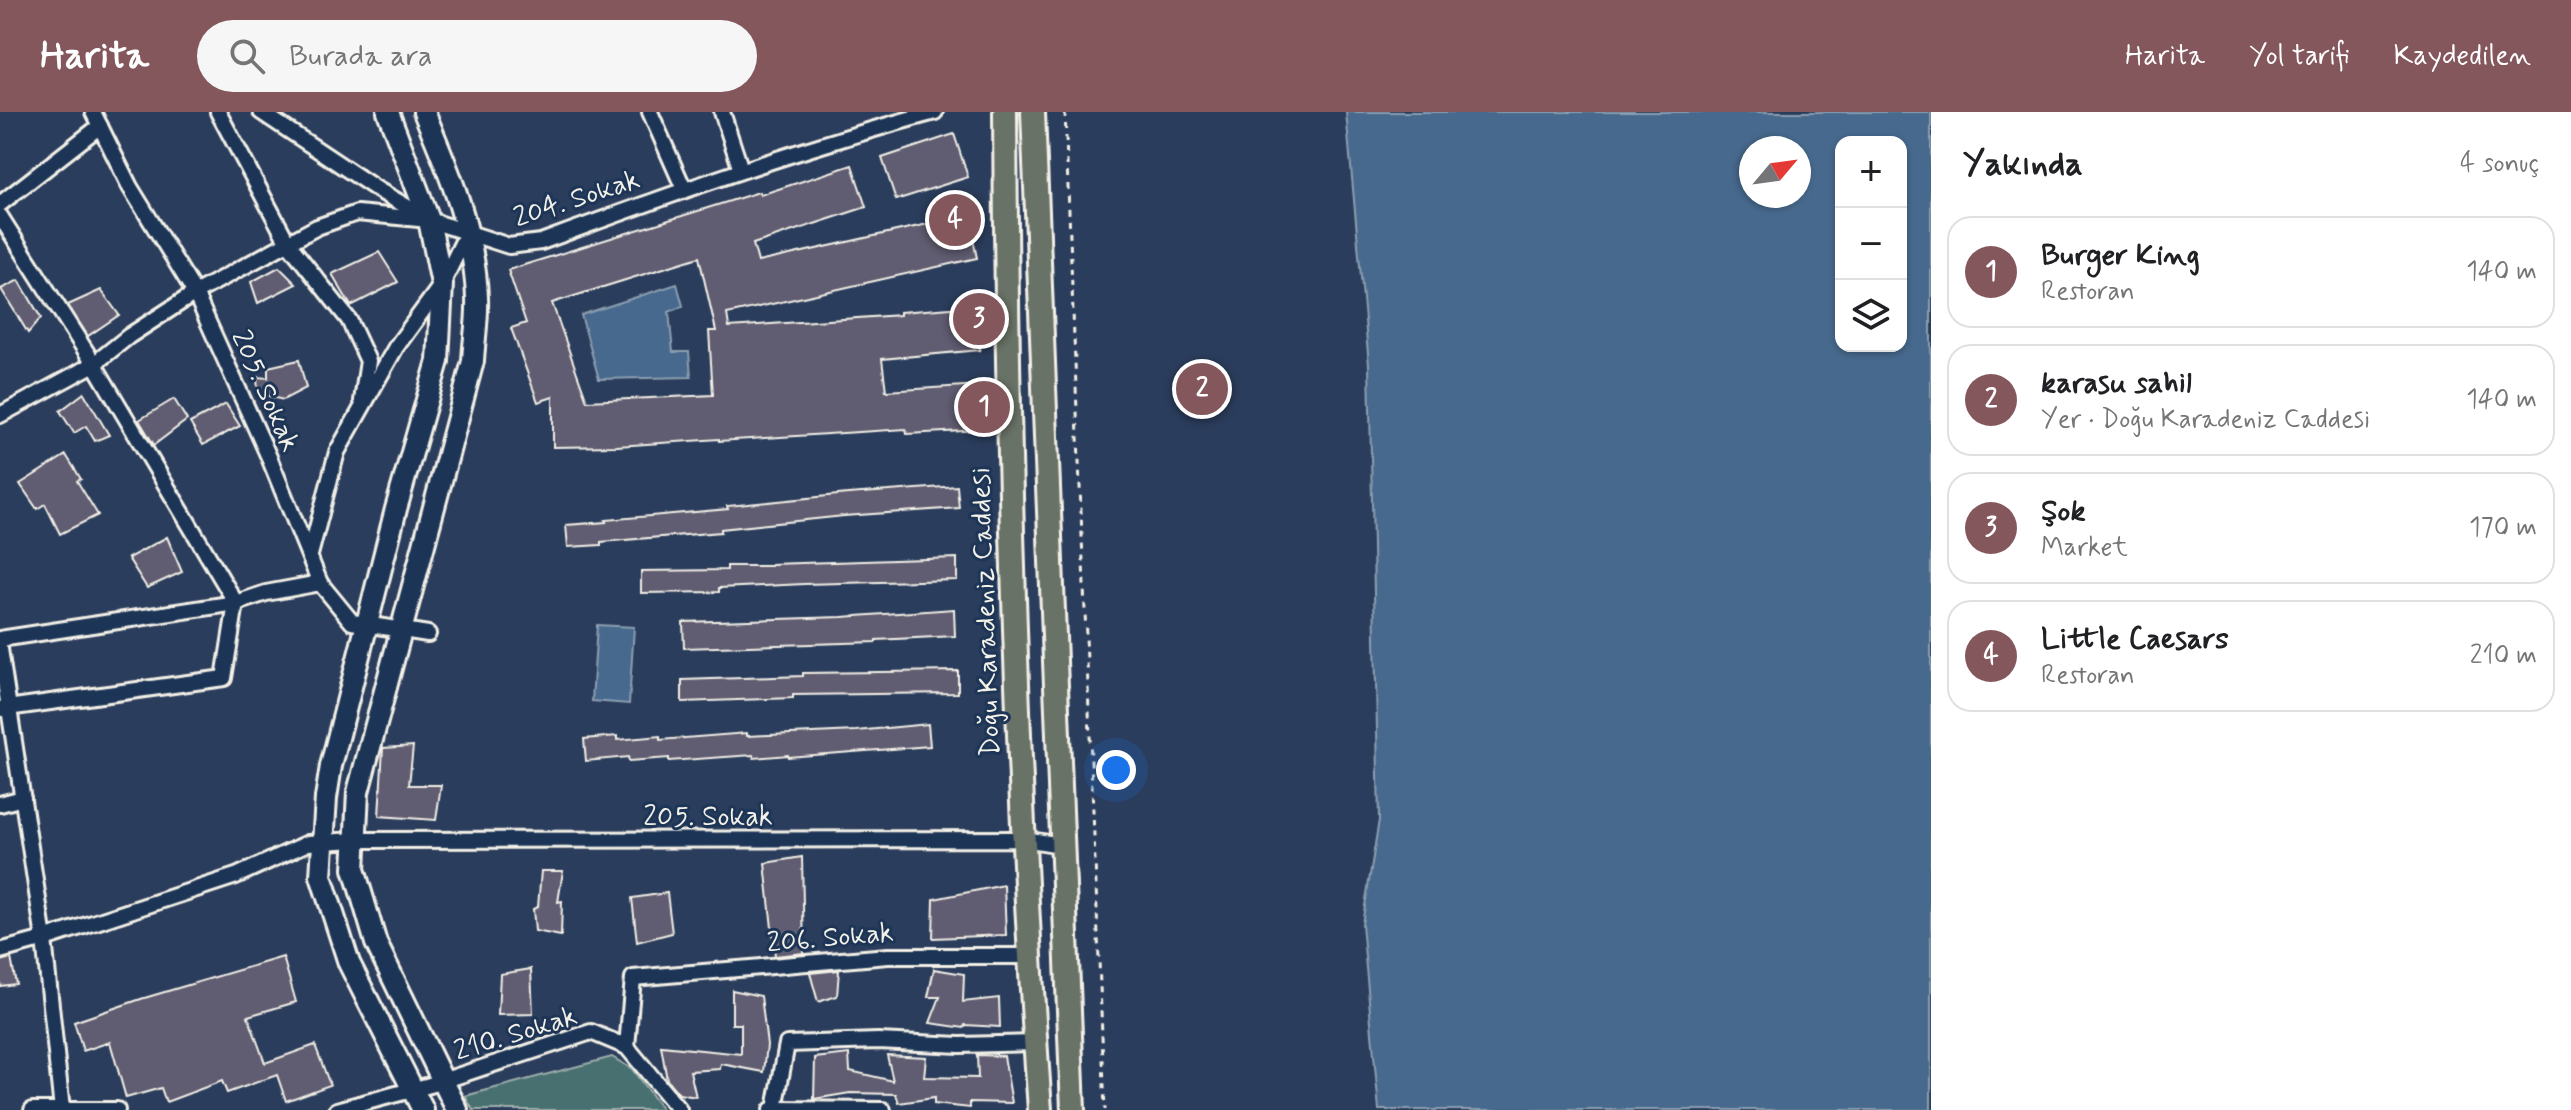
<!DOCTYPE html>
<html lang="tr">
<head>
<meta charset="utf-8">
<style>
	:root { --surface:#fff; --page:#f6f6f6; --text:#202124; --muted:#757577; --line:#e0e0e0; --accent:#84575d }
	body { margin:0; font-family:Mynerve,sans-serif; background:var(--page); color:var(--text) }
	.controls { position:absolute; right:24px; top:24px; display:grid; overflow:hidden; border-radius:16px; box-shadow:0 2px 6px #0004 }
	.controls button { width:72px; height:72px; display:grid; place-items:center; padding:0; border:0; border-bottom:2px solid var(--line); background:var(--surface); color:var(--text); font:40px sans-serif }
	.compass { position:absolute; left:1739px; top:24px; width:72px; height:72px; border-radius:50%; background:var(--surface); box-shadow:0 2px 6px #0004; rotate:61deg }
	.you { position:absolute; left:1116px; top:658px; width:28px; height:28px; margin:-20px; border:6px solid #fff; border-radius:50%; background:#1a73e8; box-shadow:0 0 0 12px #1a73e833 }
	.badge { display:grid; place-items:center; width:52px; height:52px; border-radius:50%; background:var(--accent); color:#fff; font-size:26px; font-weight:700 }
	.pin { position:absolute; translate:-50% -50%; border:4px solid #fff; box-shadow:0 2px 8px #0006 }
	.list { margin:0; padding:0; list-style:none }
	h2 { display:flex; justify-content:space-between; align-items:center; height:104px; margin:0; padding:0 32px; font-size:34px }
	h2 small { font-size:26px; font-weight:400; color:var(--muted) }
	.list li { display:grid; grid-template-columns:52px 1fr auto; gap:24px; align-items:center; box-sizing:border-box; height:112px; margin:0 16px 16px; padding:0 16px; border:2px solid var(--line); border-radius:24px }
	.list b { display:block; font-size:30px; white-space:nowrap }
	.list p { margin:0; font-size:26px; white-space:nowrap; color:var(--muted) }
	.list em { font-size:26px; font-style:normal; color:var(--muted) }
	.icon { flex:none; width:44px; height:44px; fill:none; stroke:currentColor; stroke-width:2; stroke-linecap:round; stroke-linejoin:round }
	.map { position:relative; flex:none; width:1931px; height:998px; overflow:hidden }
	header { display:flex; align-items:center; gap:48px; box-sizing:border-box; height:112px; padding:0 40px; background:var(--accent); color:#fff }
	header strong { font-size:38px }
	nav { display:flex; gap:44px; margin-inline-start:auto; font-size:28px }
	.search { width:560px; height:72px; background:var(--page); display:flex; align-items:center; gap:20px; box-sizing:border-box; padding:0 28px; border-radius:44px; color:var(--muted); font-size:30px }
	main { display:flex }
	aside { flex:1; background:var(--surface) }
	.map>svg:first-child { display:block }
	.green { fill:#4a6f71; stroke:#9fb0ac; stroke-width:2 }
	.water { fill:#47698d; stroke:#8c9fb1; stroke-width:2; fill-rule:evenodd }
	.building { fill:#615c71; stroke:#f4f1e8; stroke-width:2; fill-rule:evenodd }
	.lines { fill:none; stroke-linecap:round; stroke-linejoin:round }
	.street-casing { stroke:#f4f1e8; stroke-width:20 }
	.secondary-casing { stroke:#f4f1e8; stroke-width:26 }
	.primary-casing { stroke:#f4f1e8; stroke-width:28 }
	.path { stroke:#f4f1e8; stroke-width:3; stroke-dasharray:6 6; stroke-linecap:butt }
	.street { stroke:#1d3557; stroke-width:14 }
	.secondary { stroke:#1d3557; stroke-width:20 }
	.primary { stroke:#697266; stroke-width:22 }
	.labels { text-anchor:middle; stroke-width:6; stroke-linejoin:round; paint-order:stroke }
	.street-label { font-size:28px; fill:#f4f1e8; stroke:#1d3557 }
</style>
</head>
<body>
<header>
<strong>Harita</strong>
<div class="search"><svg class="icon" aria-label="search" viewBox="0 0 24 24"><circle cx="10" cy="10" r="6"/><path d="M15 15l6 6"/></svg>Burada ara</div>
<nav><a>Harita</a><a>Yol tarifi</a><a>Kaydedilen</a></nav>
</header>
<main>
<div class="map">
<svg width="1931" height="998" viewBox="0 0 1931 998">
	<rect width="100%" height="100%" fill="#2b3d5c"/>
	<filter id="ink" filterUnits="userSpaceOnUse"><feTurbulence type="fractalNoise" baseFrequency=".0125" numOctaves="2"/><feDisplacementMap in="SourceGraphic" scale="16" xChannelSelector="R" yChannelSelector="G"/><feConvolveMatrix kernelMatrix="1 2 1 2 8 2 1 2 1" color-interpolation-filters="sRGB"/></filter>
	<g filter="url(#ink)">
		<polygon class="green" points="612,945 632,957 662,998 473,998 465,984"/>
		<g class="water">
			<path d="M1346,0H1931V998H1379L1362,812L1379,708L1369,253ZM1901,30V234H1841V30ZM1799,36V84H1751V36Z"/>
			<polygon points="677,172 683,194 669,200 673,240 689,240 691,265 599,267 581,203"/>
			<polygon points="597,513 634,515 629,592 592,589"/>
		</g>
		<g class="building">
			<polygon points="954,22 968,65 896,88 882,46"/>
			<path d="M852,53L866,95L753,132L758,150L968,103L977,146L727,202L729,215L900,203V200L976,194L980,238L882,247L886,279L980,273L983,318L907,322L906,317L719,329V327L617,334L553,335V285L538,290L511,216L526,211L508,158L759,80L760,83ZM699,145L716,219H709L713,283L587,289L552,191Z"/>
			<polygon points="379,140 398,170 351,194 332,162"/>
			<polygon points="279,155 296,172 258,191 251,170"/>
			<polygon points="19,168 41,206 28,221 1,177"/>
			<polygon points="101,178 119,203 88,224 68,193"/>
			<polygon points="299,248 306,276 283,288 258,281 257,265 268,266 268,255"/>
			<polygon points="84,281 109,323 95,329 86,314 74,321 60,299"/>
			<polygon points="174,287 187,308 154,333 139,308"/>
			<polygon points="226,292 240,314 203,333 190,311"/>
			<polygon points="66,343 81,367 77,369 98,403 60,422 45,392 37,397 20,372"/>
			<polygon points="957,374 959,396 844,404 721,417 721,420 601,430 601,433 568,435 566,413 606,410 605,408 728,397 727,394 848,382"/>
			<polygon points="167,425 182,460 147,476 128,446"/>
			<polygon points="957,446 957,468 804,472 719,476 719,480 641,481 641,459 727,458 727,454 771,454 771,452"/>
			<polygon points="954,497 955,524 876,528 876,530 684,536 683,510 842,505"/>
			<polygon points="958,559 958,581 793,583 793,586 682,590 682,568 803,564 803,561"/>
			<polygon points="928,612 930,634 788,645 788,643 754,646 753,643 669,649 669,646 629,649 628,645 586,649 584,627 617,624 617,628 660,624 660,628 747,621 747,624 856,619"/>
			<polygon points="413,634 409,673 441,673 436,708 379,704 383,636"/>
			<polygon points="802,745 804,841 775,844 765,751"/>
			<polygon points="541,759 563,759 558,790 562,789 561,824 535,819 533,797 538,795"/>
			<polygon points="1004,773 1006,823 933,826 934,787"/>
			<polygon points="667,781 672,821 637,830 632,786"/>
			<polygon points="283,845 296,890 248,904 265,951 315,933 330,973 286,989 277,963 227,981 222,969 166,990 161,976 126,986 110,930 83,939 74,910 141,887"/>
			<polygon points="11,846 16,872 0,874 0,849"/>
			<polygon points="531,857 533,902 498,903 500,862"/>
			<polygon points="934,857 964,862 963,890 999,886 1000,915 965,913 964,916 930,911 940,885 928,885"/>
			<polygon points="839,858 837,884 818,890 810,861"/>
			<polygon points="732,878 761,884 767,933 764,960 721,952 720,957 690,959 696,985 679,982 667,968 661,934 741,942 741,912 732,912"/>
			<polygon points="849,942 850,959 893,969 887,943 926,945 924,965 978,966 977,943 1004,944 1012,991 970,990 970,996 934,992 934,986 899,991 896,982 850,981 814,987 815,946"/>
		</g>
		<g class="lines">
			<g class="street-casing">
				<g id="street">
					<polyline points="93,0 130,75 195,181 268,343 320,471 352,510 428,522"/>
					<polyline points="218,0 288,131 349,208 368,249 362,289"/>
					<polyline points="261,0 378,78 425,105"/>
					<polyline points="650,0 684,77"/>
					<polyline points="722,0 741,58"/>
					<polyline points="0,92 100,14"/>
					<polyline points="0,104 94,252 236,491 0,527"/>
					<path d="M0,303L94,252L129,224L195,181L317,115L357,101L429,108L509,134L541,130C671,82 801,36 935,0"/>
					<polyline points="310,443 337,340 396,235 442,172 467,121"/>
					<polyline points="0,537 44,827 62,998"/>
					<polyline points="0,597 224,566 236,491 266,481 320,471"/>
					<polyline points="0,692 23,686"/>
					<polyline points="0,839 44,827 236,764 308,731 355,728 1024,727 1061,733"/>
					<polyline points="627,935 633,866 888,844 1031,844"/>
					<polyline points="775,997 883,998"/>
					<polyline points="32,998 117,998"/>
					<polyline points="337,998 430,973 591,920 627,935 679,998"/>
					<polyline points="771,998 775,997 787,932 878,929 960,933 1036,931"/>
				</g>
			</g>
			<g class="secondary-casing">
				<g id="secondary">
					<polyline points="388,0 429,108 442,172 438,249 396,397 331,654 326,686 321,764 349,851 423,998"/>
					<path d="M424,0C449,59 475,121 477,186C478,207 474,228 473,249L358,680L354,757L376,831L457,998"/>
				</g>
			</g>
			<g class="primary-casing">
				<g id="primary">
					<path d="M1005,0C1007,333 1016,666 1040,998"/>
					<polyline points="1033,0 1073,998"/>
				</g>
			</g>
			<polyline class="path" points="1065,0 1105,998"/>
			<use href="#street" class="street"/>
			<use href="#secondary" class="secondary"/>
			<use href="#primary" class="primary"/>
		</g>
	</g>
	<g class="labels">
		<g class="street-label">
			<text transform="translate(576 85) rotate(-18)" y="10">204. Sokak</text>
			<text transform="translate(267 278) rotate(66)" y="10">205. Sokak</text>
			<text transform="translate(984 500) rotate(-92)" y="10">Doğu Karadeniz Caddesi</text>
			<text x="708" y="713">205. Sokak</text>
			<text transform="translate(830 824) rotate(-5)" y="10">206. Sokak</text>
			<text transform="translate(515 920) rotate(-17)" y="10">210. Sokak</text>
		</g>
	</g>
</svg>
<div class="controls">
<button>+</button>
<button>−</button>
<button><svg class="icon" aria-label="layers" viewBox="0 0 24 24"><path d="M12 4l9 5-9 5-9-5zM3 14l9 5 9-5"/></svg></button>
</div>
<svg class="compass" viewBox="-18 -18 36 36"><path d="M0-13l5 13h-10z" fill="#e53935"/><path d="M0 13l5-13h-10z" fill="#757577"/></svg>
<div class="you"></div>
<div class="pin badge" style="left:984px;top:295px">1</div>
<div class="pin badge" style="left:1202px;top:277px">2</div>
<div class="pin badge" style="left:979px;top:207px">3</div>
<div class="pin badge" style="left:955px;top:108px">4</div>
</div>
<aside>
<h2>Yakında<small>4 sonuç</small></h2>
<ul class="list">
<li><span class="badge">1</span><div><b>Burger King</b><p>Restoran</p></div><em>140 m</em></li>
<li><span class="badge">2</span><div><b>karasu sahil</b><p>Yer · Doğu Karadeniz Caddesi</p></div><em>140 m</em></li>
<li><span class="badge">3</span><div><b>Şok</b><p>Market</p></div><em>170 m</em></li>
<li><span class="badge">4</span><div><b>Little Caesars</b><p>Restoran</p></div><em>210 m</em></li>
</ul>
</aside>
</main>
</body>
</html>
